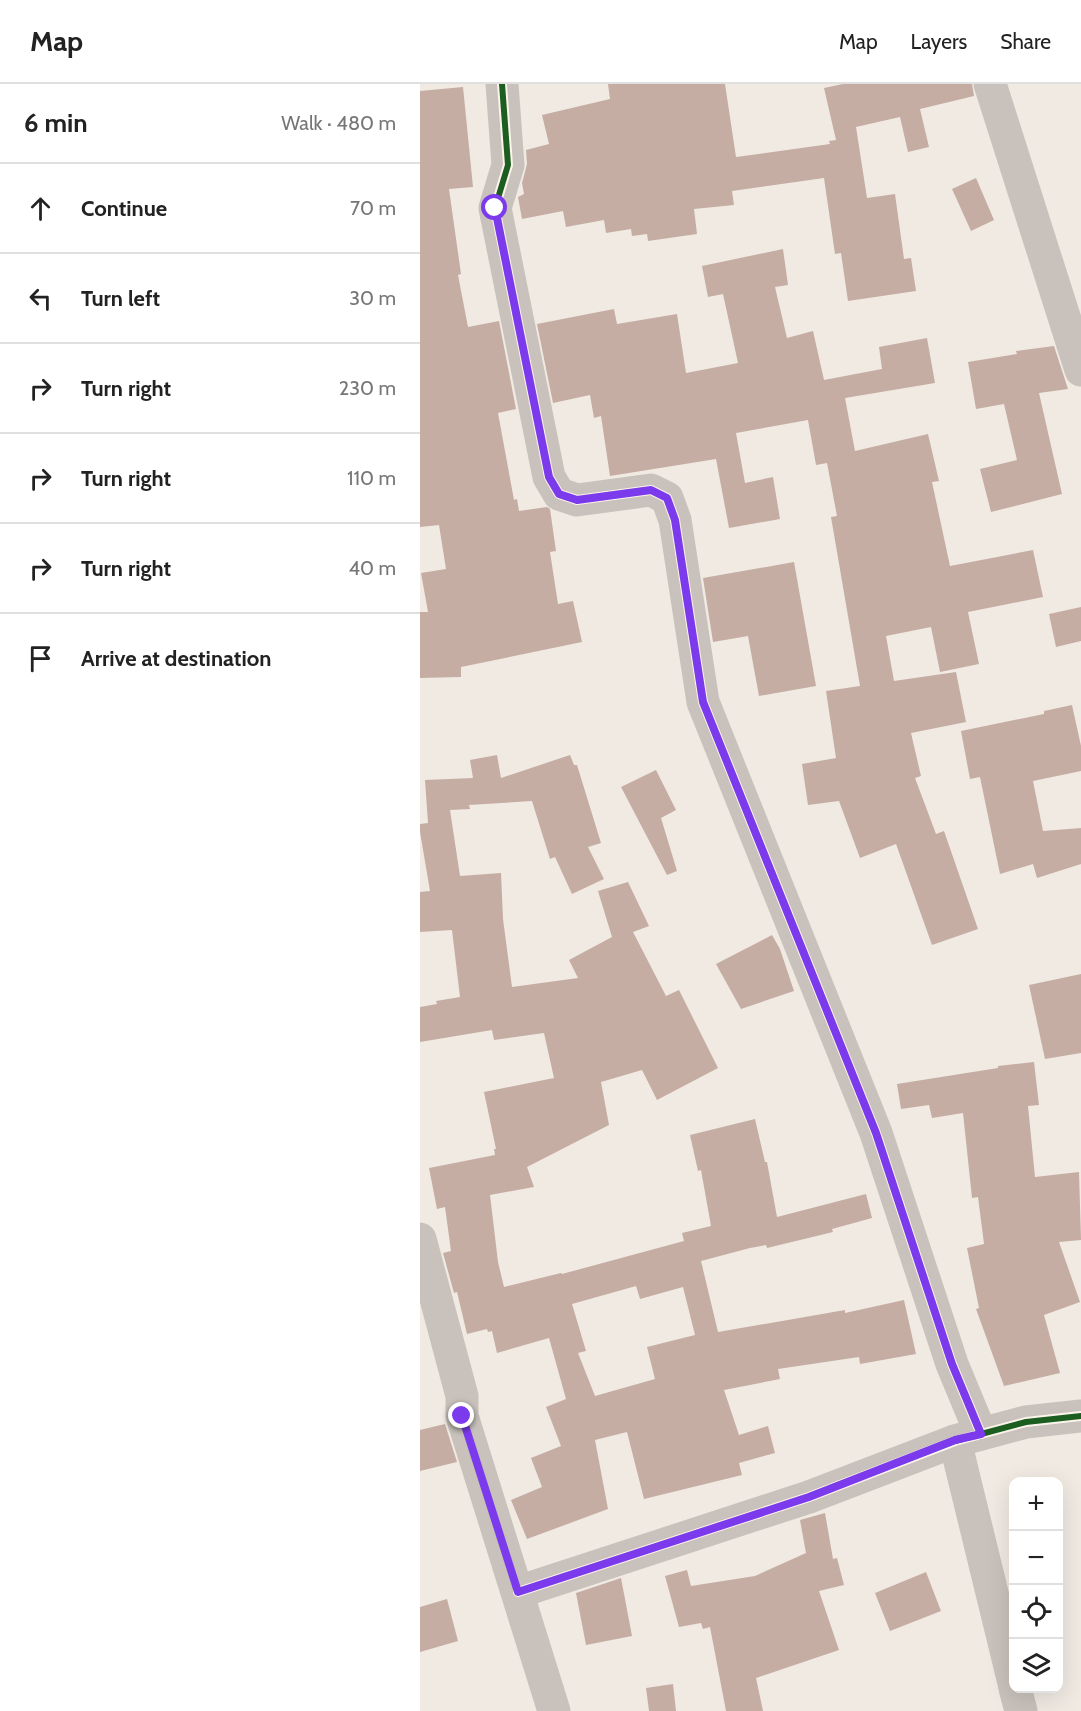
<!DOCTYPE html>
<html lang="en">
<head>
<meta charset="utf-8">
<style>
	:root { --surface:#fff; --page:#f6f6f6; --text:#222; --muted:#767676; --line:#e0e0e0 }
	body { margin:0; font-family:Cabin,sans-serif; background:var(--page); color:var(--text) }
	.controls { position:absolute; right:18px; bottom:18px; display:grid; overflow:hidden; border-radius:12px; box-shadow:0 6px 24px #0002 }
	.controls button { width:54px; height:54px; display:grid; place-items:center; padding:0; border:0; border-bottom:2px solid var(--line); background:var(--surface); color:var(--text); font:30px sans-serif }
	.stop { position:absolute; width:18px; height:18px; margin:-14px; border:4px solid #7c3aed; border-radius:50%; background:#fff }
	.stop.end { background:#7c3aed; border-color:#fff; box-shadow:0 2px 6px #0008 }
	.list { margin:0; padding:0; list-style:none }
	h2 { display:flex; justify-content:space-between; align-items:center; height:78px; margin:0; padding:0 24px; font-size:26px }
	h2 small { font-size:20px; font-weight:400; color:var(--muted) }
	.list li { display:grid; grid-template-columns:39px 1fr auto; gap:18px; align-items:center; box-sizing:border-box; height:90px; padding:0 24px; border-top:2px solid var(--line) }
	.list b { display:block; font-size:22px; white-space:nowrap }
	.list em { font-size:20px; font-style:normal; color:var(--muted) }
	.icon { flex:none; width:33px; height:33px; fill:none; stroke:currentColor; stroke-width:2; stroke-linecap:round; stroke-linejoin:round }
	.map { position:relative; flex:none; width:661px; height:1627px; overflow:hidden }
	header { display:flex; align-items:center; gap:36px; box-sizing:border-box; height:84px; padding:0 30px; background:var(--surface); border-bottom:2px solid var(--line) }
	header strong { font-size:28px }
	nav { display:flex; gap:33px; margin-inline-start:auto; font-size:21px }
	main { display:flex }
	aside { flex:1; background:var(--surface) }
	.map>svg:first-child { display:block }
	.building { fill:#c5ada3; fill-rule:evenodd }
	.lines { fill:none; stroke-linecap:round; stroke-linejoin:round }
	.minor { stroke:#c9c2bc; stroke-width:33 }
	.cycleway-casing { stroke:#fcf4eb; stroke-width:10 }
	.cycleway { stroke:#1b5e20; stroke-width:6 }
	.route { stroke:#7c3aed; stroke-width:8 }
</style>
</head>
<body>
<header>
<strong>Map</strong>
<nav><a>Map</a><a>Layers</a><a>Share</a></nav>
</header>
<main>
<aside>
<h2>6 min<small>Walk · 480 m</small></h2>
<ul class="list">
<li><svg class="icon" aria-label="ahead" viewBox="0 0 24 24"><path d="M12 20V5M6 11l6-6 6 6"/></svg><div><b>Continue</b></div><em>70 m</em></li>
<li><svg class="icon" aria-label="left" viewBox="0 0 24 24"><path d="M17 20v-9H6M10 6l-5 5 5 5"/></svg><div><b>Turn left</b></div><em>30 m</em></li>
<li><svg class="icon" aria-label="right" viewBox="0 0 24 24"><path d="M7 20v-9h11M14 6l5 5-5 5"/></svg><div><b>Turn right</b></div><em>230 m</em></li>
<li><svg class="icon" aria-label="right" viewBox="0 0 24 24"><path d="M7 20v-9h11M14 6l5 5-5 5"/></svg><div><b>Turn right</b></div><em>110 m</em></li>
<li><svg class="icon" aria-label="right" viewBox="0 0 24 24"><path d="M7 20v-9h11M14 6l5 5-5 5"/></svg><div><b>Turn right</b></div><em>40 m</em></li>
<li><svg class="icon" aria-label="arrive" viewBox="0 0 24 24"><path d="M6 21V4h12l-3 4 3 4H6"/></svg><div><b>Arrive at destination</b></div></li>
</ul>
</aside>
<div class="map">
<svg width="661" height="1627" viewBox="0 0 661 1627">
	<rect width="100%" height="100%" fill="#f0eae3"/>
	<g class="building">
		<polygon points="188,0 305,0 316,73 410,60 409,57 416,56 404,4 423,0 552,0 554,12 500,25 509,63 488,68 480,33 436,43 447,114 475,110 484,175 491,174 496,207 428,217 421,169 415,170 404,94 312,107 314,121 274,125 277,150 228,157 227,150 212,152 211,145 186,149 184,136 146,143 143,127 102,135 98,113 104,110 102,99 107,80 106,66 129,60 122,31 190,15"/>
		<polygon points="43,3 53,103 29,105 41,190 38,191 48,243 79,237 96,325 78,329 94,416 97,415 99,427 127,423 130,425 136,467 130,468 138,520 153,517 162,558 41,583 41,593 0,594 0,528 8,528 1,489 26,485 19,441 0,443 0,7"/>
		<polygon points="556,94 574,136 551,147 532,105"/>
		<polygon points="363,165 368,201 355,203 367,254 393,247 404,296 462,285 459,263 507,254 515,299 425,314 435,367 508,350 519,397 512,398 530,482 613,466 623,513 548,528 559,580 520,588 511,543 466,552 474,597 536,588 546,638 491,649 501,692 495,694 516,750 524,747 558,845 512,861 476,760 440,774 419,717 388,721 382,680 416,674 406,607 440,602 411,433 417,432 407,379 396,381 388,336 316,349 325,399 353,393 360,435 309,444 296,375 190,392 181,332 174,334 170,311 133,319 117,240 194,225 197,240 257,230 266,289 318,279 303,210 288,213 282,182"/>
		<polygon points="634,262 648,305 619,309 642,410 571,428 560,385 597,376 584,320 556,325 548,278 597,270 596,267"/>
		<polygon points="374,478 396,602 339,612 328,552 293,558 283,494"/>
		<polygon points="661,523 661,557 636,563 629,530"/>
		<polygon points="652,621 661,662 661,687 613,697 623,747 661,744 661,780 617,794 613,780 580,790 560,693 550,695 541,647 624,630 624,627"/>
		<path d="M77,671L81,694L150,671L154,681H157L181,759L168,763L184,795L152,810L135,773L130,775L112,717L49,721L50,725L30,726L40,792L81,789L83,835L92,903L158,894L149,876L192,853L178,807L208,798L229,842L213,848L246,912L259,906L298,984L237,1016L222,986L181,998L189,1041L107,1083L114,1103L70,1111L78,1178L84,1203L141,1189L142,1190L264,1157L262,1149L291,1142L281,1086L278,1087L270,1051L335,1035L345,1078H347L357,1133L446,1110L452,1134L412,1145L413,1148L347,1164L346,1161L330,1164L281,1177L298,1248L425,1226V1229L484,1216L496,1270L440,1280L439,1273L358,1285L360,1295L304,1306L319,1351L348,1342L355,1369L319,1379L322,1391L224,1415L207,1348L175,1356L188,1425L107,1455L91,1416L122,1403L111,1374L141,1362L126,1323L146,1315L129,1254L77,1269L72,1247L68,1248L67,1245L47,1250L37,1208L34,1209L23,1169L31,1167L25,1123L17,1125L9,1084L75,1071L74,1065H76L64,1008L134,994L124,949L74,956L72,946L0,958V923L17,920L16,917L40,913L32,846L0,848V808L10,807L0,748V740L8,739L5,696L53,694L50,676ZM216,1202L220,1215L263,1203L275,1251L227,1263L235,1295L175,1312L158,1269L166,1267L152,1220Z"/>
		<polygon points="236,686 256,726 241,734 257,787 247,791 201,703"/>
		<polygon points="352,851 360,865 374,907 321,925 296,880"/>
		<polygon points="661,890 661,969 625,975 609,901"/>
		<polygon points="614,978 619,1021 608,1022 615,1093 659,1088 661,1156 639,1158 660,1218 624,1231 640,1289 584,1302 556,1225 559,1224 547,1164 564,1160 558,1113 552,1114 543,1029 512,1034 509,1021 481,1025 477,1000 578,984 578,982"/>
		<polygon points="25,1340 37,1378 0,1387 0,1346"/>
		<polygon points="405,1429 413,1475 417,1474 424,1501 399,1507 419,1566 336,1594 343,1627 306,1627 290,1543 283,1545 281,1539 259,1543 245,1492 267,1486 271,1502 335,1492 386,1469 380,1436"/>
		<polygon points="506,1488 521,1527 470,1547 455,1509"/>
		<polygon points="201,1494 212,1552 166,1561 156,1509"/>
		<polygon points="27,1515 38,1557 0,1568 0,1523"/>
		<polygon points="253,1600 256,1627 229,1627 226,1604"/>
	</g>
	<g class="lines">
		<g class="minor">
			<polyline points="82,0 88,81 75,124 129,393 139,410 157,416 231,406 247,414 255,436 283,618 456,1049 532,1280 561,1350"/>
			<polyline points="570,0 661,286"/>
			<polyline points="0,1155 42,1312 42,1332 134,1627"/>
			<polyline points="535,1357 594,1599"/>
			<polyline points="98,1508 389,1413 535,1357 606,1338 661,1332"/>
			<polyline points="595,1604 601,1627"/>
		</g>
		<g class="cycleway-casing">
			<g id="cycleway">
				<polyline points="82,0 88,81 75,124 129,393 139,410 157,416 231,406 247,414 255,436 283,618 456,1049 532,1280 561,1350"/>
				<polyline points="98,1508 389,1413 535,1357 606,1338 661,1332"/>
			</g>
		</g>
		<use href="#cycleway" class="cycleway"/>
	</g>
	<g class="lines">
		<polyline class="route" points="42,1332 98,1508 389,1413 535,1356 561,1350 532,1280 456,1049 283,618 255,436 247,414 231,406 157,416 139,410 129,393 75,124"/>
	</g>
</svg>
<div class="controls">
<button>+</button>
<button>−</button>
<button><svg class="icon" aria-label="locate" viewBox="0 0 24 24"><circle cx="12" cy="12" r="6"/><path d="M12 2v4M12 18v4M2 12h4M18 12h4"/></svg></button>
<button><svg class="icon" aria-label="layers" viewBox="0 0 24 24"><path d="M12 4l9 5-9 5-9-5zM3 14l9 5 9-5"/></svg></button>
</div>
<div class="stop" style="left:75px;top:124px"></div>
<div class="stop end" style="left:42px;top:1332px"></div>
</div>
</main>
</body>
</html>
